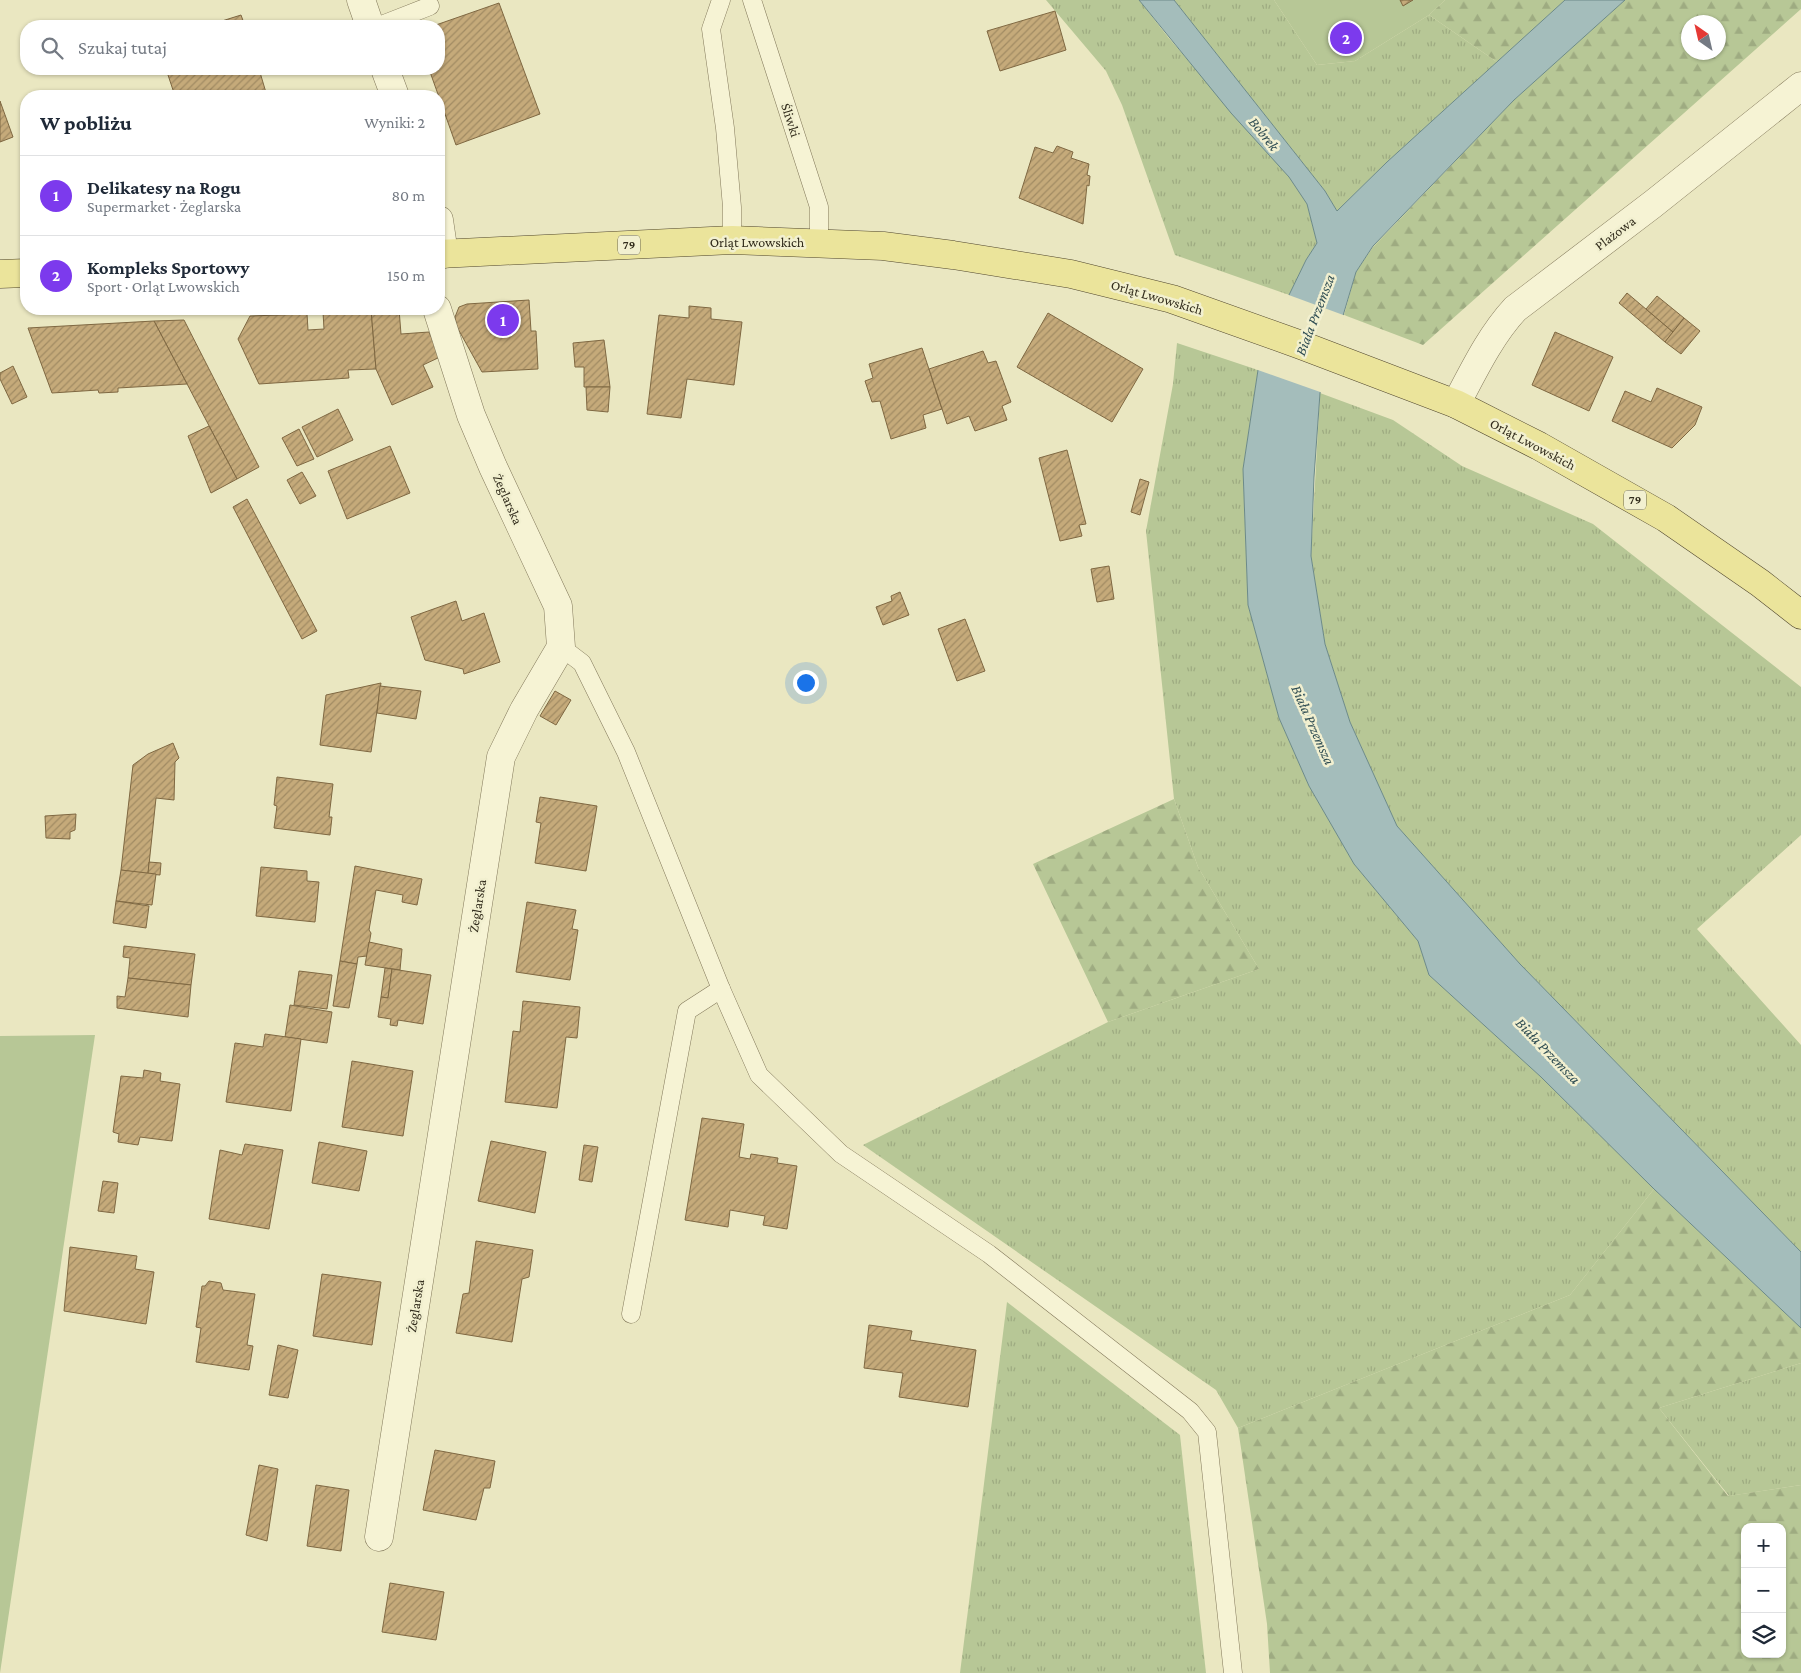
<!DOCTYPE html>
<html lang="pl">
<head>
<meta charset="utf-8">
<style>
	:root { --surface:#fff; --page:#f2f2f3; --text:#1f2937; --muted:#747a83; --line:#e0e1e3; --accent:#7c3aed }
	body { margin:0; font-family:"Crimson Pro",serif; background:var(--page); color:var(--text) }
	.controls { position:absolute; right:15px; bottom:15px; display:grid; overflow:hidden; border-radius:10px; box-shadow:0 1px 4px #0004 }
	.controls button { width:45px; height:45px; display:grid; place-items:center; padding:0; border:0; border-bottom:1px solid var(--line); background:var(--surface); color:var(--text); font:25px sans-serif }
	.compass { position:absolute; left:1681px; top:15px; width:45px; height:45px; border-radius:50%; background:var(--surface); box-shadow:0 1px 4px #0004; rotate:326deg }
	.you { position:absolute; left:805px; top:682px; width:18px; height:18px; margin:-12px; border:4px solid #fff; border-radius:50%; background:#1a73e8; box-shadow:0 0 0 8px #1a73e833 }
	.badge { display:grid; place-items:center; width:32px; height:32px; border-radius:50%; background:var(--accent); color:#fff; font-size:16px; font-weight:700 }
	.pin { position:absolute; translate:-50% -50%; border:2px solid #fff; box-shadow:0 1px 5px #0006 }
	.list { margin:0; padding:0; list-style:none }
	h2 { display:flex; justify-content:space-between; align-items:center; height:65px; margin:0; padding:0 20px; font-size:21px }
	h2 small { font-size:16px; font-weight:400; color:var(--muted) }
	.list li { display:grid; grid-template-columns:32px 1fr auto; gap:15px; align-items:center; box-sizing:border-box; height:80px; padding:0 20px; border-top:1px solid var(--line) }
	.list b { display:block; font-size:19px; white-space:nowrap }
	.list p { margin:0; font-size:16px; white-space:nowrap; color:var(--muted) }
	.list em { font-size:16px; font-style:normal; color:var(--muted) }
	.icon { flex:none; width:28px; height:28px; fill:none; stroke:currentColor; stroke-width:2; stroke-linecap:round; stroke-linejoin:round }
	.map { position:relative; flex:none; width:1801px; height:1673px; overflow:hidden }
	.search { position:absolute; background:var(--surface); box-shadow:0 1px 4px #0004; left:20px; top:20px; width:425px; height:55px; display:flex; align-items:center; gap:12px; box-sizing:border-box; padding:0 18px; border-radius:20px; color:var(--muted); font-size:19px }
	.panel { position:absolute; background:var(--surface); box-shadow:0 1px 4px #0004; left:20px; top:90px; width:425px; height:225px; border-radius:20px }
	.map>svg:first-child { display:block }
	.grass { fill:url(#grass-tufts) }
	.forest { fill:url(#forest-firs); fill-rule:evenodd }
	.garden { fill:#b7c796 }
	.water { fill:#a4bdbb; stroke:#6c8a89 }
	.pier { fill:#eae7c1 }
	.building { fill:url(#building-hatch); stroke:#7f6842 }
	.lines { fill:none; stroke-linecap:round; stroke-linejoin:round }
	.service-casing { stroke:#82785a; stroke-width:19 }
	.minor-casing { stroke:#82785a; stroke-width:29 }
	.primary-casing { stroke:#50462e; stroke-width:29 }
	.service { stroke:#f6f3d4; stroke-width:18 }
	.minor { stroke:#f6f3d4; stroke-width:28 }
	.primary { stroke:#ebe49b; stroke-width:28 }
	.labels { text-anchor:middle; stroke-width:5; stroke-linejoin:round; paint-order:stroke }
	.shield { fill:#f2f0d0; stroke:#6c6853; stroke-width:1 }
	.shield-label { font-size:12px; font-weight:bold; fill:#332d1d }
	.street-label { font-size:14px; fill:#332d1d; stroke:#f2f0d0 }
	.water-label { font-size:15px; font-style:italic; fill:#2e4c52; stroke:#f2f0d0 }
</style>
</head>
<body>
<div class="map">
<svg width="1801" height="1673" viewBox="0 0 1801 1673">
	<defs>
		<pattern id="grass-tufts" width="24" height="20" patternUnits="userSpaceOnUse" patternTransform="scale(1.25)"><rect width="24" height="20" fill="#b7c796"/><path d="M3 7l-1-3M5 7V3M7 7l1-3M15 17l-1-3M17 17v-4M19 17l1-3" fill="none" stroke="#9eab81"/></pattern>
		<pattern id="forest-firs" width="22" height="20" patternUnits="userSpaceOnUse" patternTransform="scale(1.25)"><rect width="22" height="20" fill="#b7c796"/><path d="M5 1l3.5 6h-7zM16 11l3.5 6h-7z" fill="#9eab81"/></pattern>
		<pattern id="building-hatch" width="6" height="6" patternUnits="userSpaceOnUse" patternTransform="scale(1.25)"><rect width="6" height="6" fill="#c5aa7a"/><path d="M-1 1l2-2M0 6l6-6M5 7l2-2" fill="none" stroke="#a18b63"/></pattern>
	</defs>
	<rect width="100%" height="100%" fill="#eae7c1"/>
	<g class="grass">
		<polygon points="1046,0 1139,0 1168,37 1289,177 1307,204 1317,243 1306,260 1289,295 1175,255 1122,105 1106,71"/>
		<polygon points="1174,0 1274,0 1317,65 1355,61 1429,15 1497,62 1387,162 1337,211 1325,191"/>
		<polygon points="1177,343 1258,370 1243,469 1248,605 1279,718 1309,786 1354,864 1418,941 1429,975 1541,1077 1654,1189 1570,1295 1238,1428 1216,1390 863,1145 1108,1022 1259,969 1198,867 1174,799 1146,531 1173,384"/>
		<polygon points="1320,393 1393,420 1462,466 1593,524 1801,687 1801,835 1697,929 1801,1045 1801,1252 1520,964 1397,826 1350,722 1325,644 1311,556"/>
		<polygon points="1007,1302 1180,1435 1206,1673 960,1673"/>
		<polygon points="1801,1363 1801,1485 1729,1496 1659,1408"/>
	</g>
	<g class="forest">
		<polygon points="1445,0 1565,0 1497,62 1429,15"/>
		<path d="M1625,0H1801V9L1423,345L1344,315L1356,272L1373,247L1514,100ZM1688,22H1718V52H1688Z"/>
		<polygon points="1174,799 1198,867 1259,969 1108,1022 1033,864"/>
		<path d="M1654,1189L1801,1328V1363L1659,1408L1728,1496L1801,1485V1673H1270L1267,1624L1238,1428L1570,1295ZM1745,1527H1782V1654H1745Z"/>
	</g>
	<g class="garden">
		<polygon points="1274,0 1445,0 1429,15 1355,61 1317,65"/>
		<polygon points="95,1035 0,1673 0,1036"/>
	</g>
	<polygon class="water" points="1139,0 1174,0 1325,191 1337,211 1387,162 1565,0 1625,0 1514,100 1373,246 1356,272 1320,393 1314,477 1311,556 1325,644 1350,722 1397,826 1520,964 1801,1252 1801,1328 1654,1189 1541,1077 1429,975 1418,941 1354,864 1309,786 1279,718 1248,605 1243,469 1258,370 1289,295 1306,260 1317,243 1307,204 1289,177 1231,113"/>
	<polygon class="pier" points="1286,294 1346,316 1323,393 1255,369"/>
	<g class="building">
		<polygon points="1400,0 1413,0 1403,6"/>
		<polygon points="499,3 540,114 456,145 429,69 439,69 439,26 433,26"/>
		<polygon points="1055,11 1066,50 1000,71 987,31"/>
		<polygon points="241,15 245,26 206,26"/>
		<polygon points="166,69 259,69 267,96 175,96"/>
		<polygon points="0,101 13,137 0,142"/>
		<polygon points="1057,146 1073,152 1071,158 1089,164 1087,175 1090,176 1089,186 1087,185 1083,224 1019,198 1035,147 1053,153"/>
		<polygon points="1627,293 1673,332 1665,342 1619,303"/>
		<polygon points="1657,296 1684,318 1673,332 1646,309"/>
		<polygon points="529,300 531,331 536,331 538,369 482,372 457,327 455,317 459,307 467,304"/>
		<polygon points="689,306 711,308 711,319 742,322 734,385 687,379 681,418 647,414 659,315 689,318"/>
		<polygon points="371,309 376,369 348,370 349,378 259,384 238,339 250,316 307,314 308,330 324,329 323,312"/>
		<polygon points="371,309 399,309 401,334 429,332 440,357 423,365 433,387 392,405 376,369"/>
		<polygon points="1048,313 1143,369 1112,422 1017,367"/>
		<polygon points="1684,318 1700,331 1681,354 1665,342"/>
		<polygon points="184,320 259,467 237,479 154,321"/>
		<polygon points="154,321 187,384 118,388 118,392 99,393 98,390 52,393 28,328"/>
		<polygon points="1555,332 1613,357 1589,411 1532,385"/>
		<polygon points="604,340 610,387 584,387 584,367 575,367 573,343"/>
		<polygon points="922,348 942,409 923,415 926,428 891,439 880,401 872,402 865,381 873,378 869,364"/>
		<polygon points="983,351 988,363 996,361 1011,402 1002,406 1007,420 975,431 969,416 947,424 929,369"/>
		<polygon points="13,366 27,397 12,404 0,379 0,373"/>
		<polygon points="586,387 610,387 608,412 587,410"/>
		<polygon points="1657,388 1702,407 1695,425 1672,448 1612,421 1625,391 1651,402"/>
		<polygon points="338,409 353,440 317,457 302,427"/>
		<polygon points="209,426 237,479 211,493 188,436"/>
		<polygon points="299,429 314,459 297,466 282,438"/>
		<polygon points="390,446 410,493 347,519 328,471"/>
		<polygon points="1067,450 1086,524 1079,525 1082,536 1060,541 1039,458"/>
		<polygon points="302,472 316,496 300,504 287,480"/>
		<polygon points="1140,479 1149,482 1140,515 1131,512"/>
		<polygon points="247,499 317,631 302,639 233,507"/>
		<polygon points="1109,566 1114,599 1097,602 1091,569"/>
		<polygon points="900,592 909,615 883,625 876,607 892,601 891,596"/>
		<polygon points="456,601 462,621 484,613 500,662 464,674 463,669 425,660 411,617"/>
		<polygon points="965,619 985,671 957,681 938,629"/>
		<polygon points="381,683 371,752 320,745 326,695"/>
		<polygon points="380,686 421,691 416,719 377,713"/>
		<polygon points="555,691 571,700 556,725 540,716"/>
		<polygon points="173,743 179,758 175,762 174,800 156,798 148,874 121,870 133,765 148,754"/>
		<polygon points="277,777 333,784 329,817 332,817 330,835 274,828 277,806 274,805"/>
		<polygon points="540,797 597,806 586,871 535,863 541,823 536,822"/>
		<polygon points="76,814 75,830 70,832 70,839 46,838 45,816"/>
		<polygon points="149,862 161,863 160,875 148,874"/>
		<polygon points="355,866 422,879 417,905 402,902 403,895 376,890 369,930 371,933 367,956 358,957 357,964 340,961"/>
		<polygon points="261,867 307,871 307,881 319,882 315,922 256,916"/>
		<polygon points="121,870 156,874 152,905 116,901"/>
		<polygon points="116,901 149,906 146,928 113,923"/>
		<polygon points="527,902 576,910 572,929 578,930 570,980 516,972"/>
		<polygon points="369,942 402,949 400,970 365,965"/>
		<polygon points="124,946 195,954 191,985 128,978 130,958 123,957"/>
		<polygon points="340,961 357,964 349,1008 333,1006"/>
		<polygon points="385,968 392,969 388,998 381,997"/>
		<polygon points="392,969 431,975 423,1024 398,1020 397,1026 390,1025 391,1019 378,1017 381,997 388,998"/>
		<polygon points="299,971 332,975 327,1009 294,1005"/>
		<polygon points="128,978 191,985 188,1017 117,1008 117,996 125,997"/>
		<polygon points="523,1001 580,1007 577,1038 566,1037 557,1108 505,1102 513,1031 520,1032"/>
		<polygon points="290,1005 332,1012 327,1043 285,1037"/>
		<polygon points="265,1034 301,1039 291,1111 226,1102 235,1043 263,1047"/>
		<polygon points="352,1061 413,1071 403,1136 342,1127"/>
		<polygon points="144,1070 161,1073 160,1081 180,1084 172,1141 140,1137 138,1145 118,1142 119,1134 113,1132 121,1076 143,1078"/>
		<polygon points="702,1118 744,1124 739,1157 750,1159 751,1154 778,1158 777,1163 797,1166 787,1229 763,1225 765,1216 730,1210 728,1227 685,1220"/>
		<polygon points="491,1141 546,1152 535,1213 478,1201"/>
		<polygon points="319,1142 367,1151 359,1191 312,1183"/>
		<polygon points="245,1144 283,1150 269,1229 209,1219 220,1150 242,1155"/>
		<polygon points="584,1145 598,1147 592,1182 579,1180"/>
		<polygon points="103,1181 118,1183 114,1213 98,1211"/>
		<polygon points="476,1241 533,1250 529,1277 522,1279 512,1342 456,1333 463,1294 469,1293"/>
		<polygon points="70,1247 137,1256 135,1269 154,1272 146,1324 64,1311"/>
		<polygon points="322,1274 381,1282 372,1345 313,1336"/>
		<polygon points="209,1281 221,1283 223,1290 255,1294 247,1345 253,1346 249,1370 196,1362 201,1328 196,1327 202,1286 205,1286"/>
		<polygon points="869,1325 912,1331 910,1340 976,1350 968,1407 899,1397 903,1373 864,1368"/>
		<polygon points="278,1345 298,1350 288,1398 269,1395"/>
		<polygon points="435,1450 495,1461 490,1488 484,1488 476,1520 423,1510"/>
		<polygon points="259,1465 278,1469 267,1541 246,1535"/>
		<polygon points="316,1485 349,1490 341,1551 307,1546"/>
		<polygon points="390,1583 444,1592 436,1640 382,1632"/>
	</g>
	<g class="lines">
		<g class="service-casing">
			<g id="service">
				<polyline points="721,0 711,29 725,128 732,207 732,240"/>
				<polyline points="752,0 819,207 819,242"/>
				<polyline points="379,26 430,6"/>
				<polyline points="561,647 582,663 626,752 721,989 759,1075 841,1154 989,1254 1190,1411 1207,1432 1233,1673"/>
				<polyline points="631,1314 687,1011 721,989"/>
			</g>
		</g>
		<g class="minor-casing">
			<g id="minor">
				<polyline points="361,0 370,26"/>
				<polyline points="385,69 395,96"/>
				<polyline points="439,220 444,254"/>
				<path d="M1456,404C1473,372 1490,336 1515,309L1653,204L1801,86"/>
				<polyline points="379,1537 501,757 524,710 561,647 558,606 493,467 471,415 437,309"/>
			</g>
		</g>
		<g class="primary-casing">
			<g id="primary">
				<polyline points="439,254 732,240 883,246 953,255 1071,274 1172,299 1301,345 1456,404 1539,446 1666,518 1760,583 1801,615"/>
				<polyline points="0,274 26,273"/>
			</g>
		</g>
		<use href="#service" class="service"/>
		<use href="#minor" class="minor"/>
		<use href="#primary" class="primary"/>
	</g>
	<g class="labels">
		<g class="shield">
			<rect x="618" y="235.5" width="22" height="19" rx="4"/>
			<rect x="1624" y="490.5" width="22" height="19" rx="4"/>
		</g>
		<g class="shield-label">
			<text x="629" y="249">79</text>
			<text x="1635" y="504">79</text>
		</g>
		<g class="street-label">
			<text transform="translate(791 120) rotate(72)" y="5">Śliwki</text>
			<text transform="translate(1615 233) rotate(-37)" y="5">Plażowa</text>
			<text x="757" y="247">Orląt Lwowskich</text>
			<text transform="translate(1157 297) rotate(16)" y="5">Orląt Lwowskich</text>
			<text transform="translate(1533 444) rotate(28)" y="5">Orląt Lwowskich</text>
			<text transform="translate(508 499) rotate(66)" y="5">Żeglarska</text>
			<text transform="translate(477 906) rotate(-81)" y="5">Żeglarska</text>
			<text transform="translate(415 1306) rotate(-81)" y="5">Żeglarska</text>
		</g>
		<g class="water-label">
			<text transform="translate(1264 134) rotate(51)" y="5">Bobrek</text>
			<text transform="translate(1315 315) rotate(-69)" y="5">Biała Przemsza</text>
			<text transform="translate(1313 725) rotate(66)" y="5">Biała Przemsza</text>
			<text transform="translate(1548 1051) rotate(46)" y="5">Biała Przemsza</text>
		</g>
	</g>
</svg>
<div class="controls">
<button>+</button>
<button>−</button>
<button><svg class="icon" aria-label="layers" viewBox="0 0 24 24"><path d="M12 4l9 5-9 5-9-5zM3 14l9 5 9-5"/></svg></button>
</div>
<svg class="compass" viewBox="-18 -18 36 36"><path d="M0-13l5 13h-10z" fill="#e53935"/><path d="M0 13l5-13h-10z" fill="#747a83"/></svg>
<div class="you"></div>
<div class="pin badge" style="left:503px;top:320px">1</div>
<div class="pin badge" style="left:1346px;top:38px">2</div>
<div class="search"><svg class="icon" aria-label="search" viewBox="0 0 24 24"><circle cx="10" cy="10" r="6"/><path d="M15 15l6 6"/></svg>Szukaj tutaj</div>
<section class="panel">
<h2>W pobliżu<small>Wyniki: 2</small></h2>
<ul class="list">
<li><span class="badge">1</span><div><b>Delikatesy na Rogu</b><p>Supermarket · Żeglarska</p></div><em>80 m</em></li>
<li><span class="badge">2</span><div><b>Kompleks Sportowy</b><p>Sport · Orląt Lwowskich</p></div><em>150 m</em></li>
</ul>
</section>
</div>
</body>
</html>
